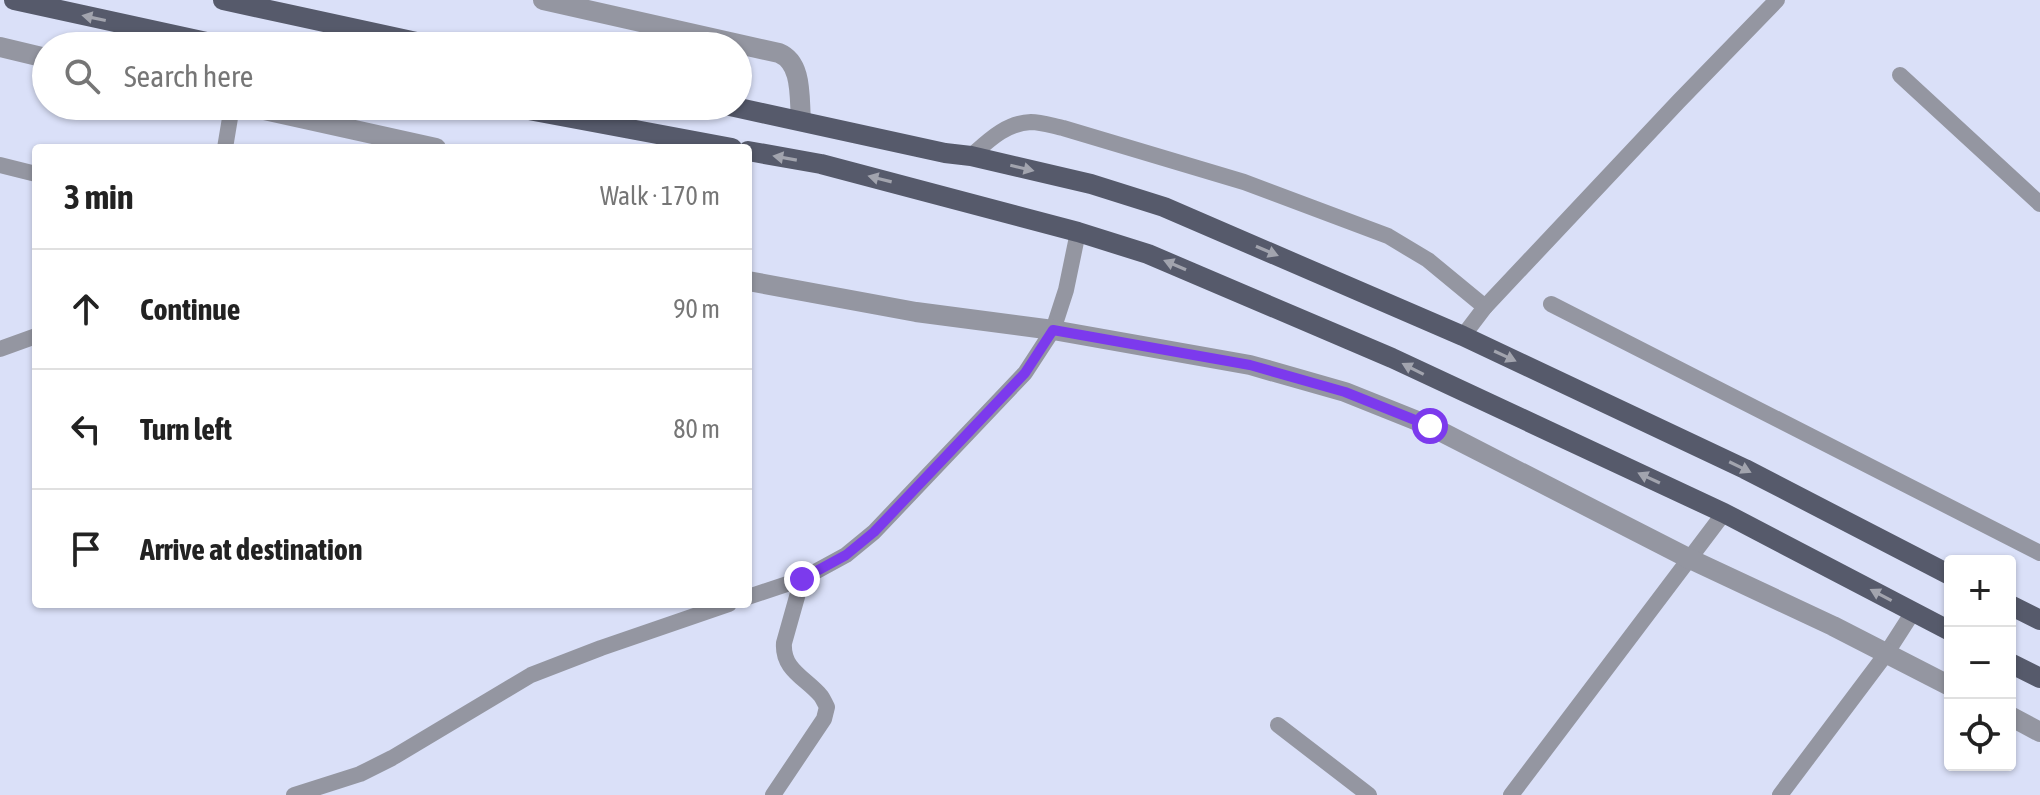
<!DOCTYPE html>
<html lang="en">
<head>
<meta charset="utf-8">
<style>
	:root { --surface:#fff; --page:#f6f6f6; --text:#222; --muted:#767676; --line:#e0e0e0 }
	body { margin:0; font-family:"Asap Condensed",sans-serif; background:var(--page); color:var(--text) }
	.controls { position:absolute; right:24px; bottom:24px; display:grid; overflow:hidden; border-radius:8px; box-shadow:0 2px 6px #0004 }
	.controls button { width:72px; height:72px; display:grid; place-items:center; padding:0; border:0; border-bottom:2px solid var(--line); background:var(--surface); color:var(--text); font:40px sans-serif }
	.stop { position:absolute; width:24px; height:24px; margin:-18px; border:6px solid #7c3aed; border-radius:50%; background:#fff }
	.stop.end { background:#7c3aed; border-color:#fff; box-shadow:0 2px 8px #0008 }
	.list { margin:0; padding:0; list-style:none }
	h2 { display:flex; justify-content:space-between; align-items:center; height:104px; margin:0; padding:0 32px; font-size:34px }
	h2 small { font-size:26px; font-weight:400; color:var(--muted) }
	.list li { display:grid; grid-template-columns:52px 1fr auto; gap:24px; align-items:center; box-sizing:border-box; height:120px; padding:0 32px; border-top:2px solid var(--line) }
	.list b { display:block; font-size:30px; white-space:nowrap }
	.list em { font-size:26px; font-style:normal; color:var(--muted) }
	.icon { flex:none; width:44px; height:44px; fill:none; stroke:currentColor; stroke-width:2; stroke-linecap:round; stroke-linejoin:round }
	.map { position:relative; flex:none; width:2040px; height:795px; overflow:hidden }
	.search { position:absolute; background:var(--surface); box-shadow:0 2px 6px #0004; left:32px; top:32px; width:720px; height:88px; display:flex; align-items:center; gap:20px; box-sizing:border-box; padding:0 28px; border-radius:44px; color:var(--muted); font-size:30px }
	.panel { position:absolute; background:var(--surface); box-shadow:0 2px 6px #0004; left:32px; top:144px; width:720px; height:464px; border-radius:8px }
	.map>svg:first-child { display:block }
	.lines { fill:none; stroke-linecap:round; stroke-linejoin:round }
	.lane { stroke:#9496a1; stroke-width:16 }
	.street { stroke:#9496a1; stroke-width:20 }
	.primary { stroke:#565a6b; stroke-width:20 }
	.oneway { fill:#a2a4ae }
	.route { stroke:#7c3aed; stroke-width:10 }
</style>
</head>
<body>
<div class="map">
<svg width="2040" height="795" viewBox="0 0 2040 795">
	<rect width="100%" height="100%" fill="#dae0f8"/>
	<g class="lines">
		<g class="lane">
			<polyline points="1900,75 2040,204"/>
			<polyline points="225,148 232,106"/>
			<path d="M971,156C989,140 1006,123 1031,122C1041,122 1053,126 1063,128L1244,182L1388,236L1428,260L1485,307"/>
			<polyline points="0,165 36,174"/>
			<polyline points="1551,304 2040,553"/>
			<polyline points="1463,336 1485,307 1678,102 1777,0"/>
			<polyline points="0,349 36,336"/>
			<polyline points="748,597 802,579 846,555 874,532 1025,373 1053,330 1066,290 1078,232"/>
			<polyline points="1278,725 1369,795"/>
			<polyline points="294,795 360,774 392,758 531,675 601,648 729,604"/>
			<path d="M773,795L824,719L827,707C825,703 823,699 821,696C806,678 782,670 784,643L802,579"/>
			<polyline points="1511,795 1724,513"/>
			<polyline points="1780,795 1886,654 1913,612"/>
		</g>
		<g class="street">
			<path d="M543,0L779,53C803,63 799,98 801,120"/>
			<polyline points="0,47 46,58"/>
			<polyline points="246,106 436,148"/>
			<polyline points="748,281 916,312 1053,330 1250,365 1345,392 1430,426 1690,559 1833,626 1950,686"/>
			<polyline points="2010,716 2040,732"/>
		</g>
		<g class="primary">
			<polyline points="14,0 225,46"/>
			<polyline points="223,0 435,46"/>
			<polyline points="507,106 732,148"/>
			<polyline points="730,106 945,153 971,156 1091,184 1164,207 1463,336 1745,469 1950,575"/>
			<polyline points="748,151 821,164 1078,232 1148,254 1392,358 1724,513 1950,631"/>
			<polyline points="2010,605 2040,620"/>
			<polyline points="2010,663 2040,678"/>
		</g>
	</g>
	<defs><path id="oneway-solid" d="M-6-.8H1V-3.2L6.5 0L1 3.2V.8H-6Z" transform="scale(2)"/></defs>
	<g class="oneway">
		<use href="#oneway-solid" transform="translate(94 18) rotate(-168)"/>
		<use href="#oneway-solid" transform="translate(785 158) rotate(-170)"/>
		<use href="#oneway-solid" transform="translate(1022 168) rotate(13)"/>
		<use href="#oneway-solid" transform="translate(880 179) rotate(-166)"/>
		<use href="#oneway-solid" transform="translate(1267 251) rotate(23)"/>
		<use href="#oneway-solid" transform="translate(1175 265) rotate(-157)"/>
		<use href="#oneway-solid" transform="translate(1505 356) rotate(25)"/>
		<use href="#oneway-solid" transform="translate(1413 369) rotate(-153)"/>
		<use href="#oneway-solid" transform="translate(1740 467) rotate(26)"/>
		<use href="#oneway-solid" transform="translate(1649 478) rotate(-155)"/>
		<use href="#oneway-solid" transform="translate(1881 595) rotate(-152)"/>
	</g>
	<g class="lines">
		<polyline class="route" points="802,579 846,555 874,532 1025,373 1053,330 1250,365 1345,392 1430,426"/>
	</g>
</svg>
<div class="controls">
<button>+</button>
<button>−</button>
<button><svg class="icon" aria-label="locate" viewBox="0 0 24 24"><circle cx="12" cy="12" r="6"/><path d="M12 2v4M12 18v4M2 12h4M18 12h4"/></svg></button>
</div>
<div class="stop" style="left:1430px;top:426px"></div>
<div class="stop end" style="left:802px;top:579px"></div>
<div class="search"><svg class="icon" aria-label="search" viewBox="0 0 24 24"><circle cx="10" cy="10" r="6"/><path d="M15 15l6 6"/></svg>Search here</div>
<section class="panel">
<h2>3 min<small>Walk · 170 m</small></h2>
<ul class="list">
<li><svg class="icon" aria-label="ahead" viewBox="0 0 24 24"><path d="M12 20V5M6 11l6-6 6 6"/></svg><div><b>Continue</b></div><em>90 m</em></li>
<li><svg class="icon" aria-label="left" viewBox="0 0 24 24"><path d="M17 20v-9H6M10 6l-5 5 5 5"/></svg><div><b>Turn left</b></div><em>80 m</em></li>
<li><svg class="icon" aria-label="arrive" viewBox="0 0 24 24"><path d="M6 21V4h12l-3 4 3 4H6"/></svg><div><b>Arrive at destination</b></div></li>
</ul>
</section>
</div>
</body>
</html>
